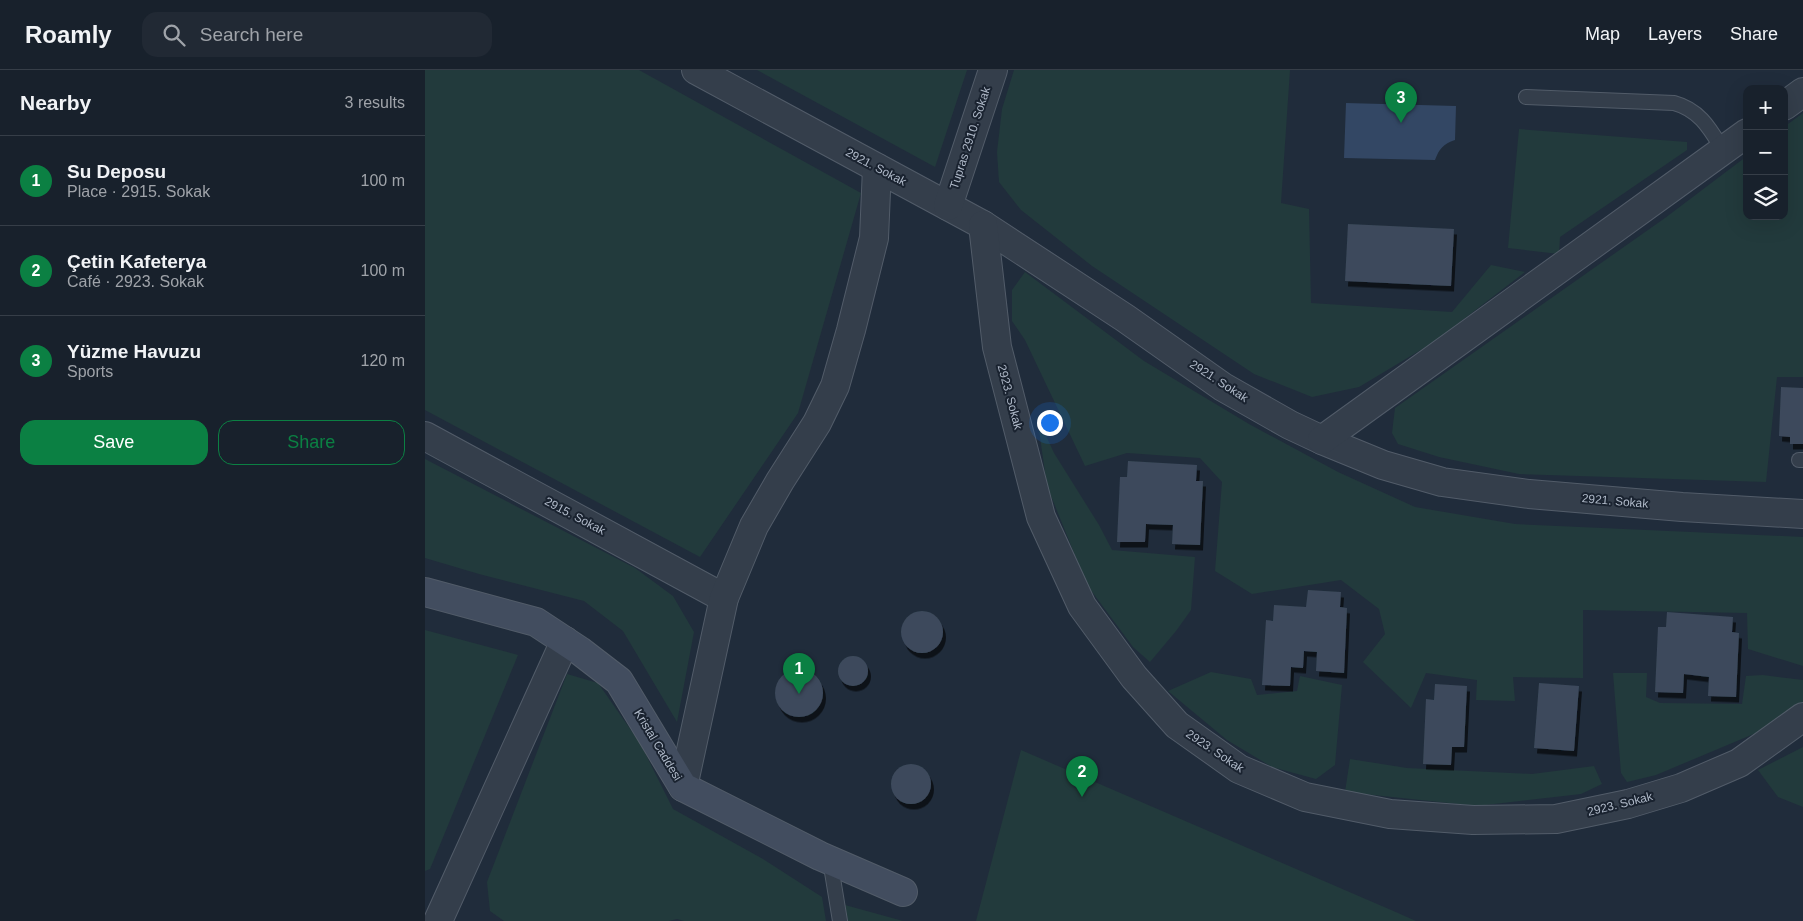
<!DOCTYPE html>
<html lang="en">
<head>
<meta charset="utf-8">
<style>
	:root { --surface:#18212c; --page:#212934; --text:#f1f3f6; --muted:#9fa3a9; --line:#363e48; --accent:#0b8043 }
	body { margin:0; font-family:Helvetica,sans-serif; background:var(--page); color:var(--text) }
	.controls { position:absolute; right:15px; top:15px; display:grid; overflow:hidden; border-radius:10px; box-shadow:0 5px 20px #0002 }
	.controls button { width:45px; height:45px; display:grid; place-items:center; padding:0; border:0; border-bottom:1px solid var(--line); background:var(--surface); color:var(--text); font:25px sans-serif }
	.you { position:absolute; left:624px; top:352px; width:18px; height:18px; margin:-12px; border:4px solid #fff; border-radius:50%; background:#1a73e8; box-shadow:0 0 0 8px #1a73e833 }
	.badge { display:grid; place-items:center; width:32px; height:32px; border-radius:50%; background:var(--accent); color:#fff; font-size:16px; font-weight:700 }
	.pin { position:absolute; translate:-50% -41px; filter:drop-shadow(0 1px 2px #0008) }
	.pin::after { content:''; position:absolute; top:26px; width:18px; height:15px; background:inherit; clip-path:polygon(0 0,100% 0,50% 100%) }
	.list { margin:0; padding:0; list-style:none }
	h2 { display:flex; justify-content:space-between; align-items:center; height:65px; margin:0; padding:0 20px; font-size:21px }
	h2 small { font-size:16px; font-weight:400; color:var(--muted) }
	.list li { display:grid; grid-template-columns:32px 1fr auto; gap:15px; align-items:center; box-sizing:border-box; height:90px; padding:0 20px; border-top:1px solid var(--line) }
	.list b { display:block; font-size:19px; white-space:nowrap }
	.list p { margin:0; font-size:16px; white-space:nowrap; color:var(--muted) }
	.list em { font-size:16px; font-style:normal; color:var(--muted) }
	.actions { display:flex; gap:10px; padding:15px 20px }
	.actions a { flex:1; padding:11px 0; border:1px solid var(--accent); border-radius:15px; text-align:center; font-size:18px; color:var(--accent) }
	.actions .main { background:var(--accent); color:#fff }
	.icon { flex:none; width:28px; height:28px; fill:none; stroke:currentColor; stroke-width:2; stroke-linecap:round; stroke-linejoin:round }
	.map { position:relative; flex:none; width:1378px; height:851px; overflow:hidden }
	header { display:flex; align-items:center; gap:30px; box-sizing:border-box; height:70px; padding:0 25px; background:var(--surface); border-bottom:1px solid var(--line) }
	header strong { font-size:24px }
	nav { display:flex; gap:28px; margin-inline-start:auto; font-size:18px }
	.search { width:350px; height:45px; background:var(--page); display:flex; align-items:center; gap:12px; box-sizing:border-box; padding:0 18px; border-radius:15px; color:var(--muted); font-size:19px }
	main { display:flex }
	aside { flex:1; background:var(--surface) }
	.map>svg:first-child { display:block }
	.green { fill:#223a3c }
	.water { fill:#334764 }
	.building { fill:#3c4a5b; filter:url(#shadow) }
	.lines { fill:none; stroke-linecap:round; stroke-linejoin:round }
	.lane-casing { stroke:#525c69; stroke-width:16 }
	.street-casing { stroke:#525c69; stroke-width:30 }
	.secondary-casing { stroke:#525c69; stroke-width:30 }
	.lane { stroke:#343e4b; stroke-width:14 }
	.street { stroke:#343e4b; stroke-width:28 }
	.secondary { stroke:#424d5f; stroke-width:28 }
	.labels { text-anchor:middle; stroke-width:4; stroke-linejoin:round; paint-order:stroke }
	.street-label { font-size:12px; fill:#afb9c8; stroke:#1a2330 }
</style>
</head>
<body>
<header>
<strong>Roamly</strong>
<div class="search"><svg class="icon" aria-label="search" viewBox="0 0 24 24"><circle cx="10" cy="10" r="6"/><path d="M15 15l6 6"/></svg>Search here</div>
<nav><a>Map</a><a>Layers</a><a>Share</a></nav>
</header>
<main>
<aside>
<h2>Nearby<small>3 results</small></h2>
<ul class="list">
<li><span class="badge">1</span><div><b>Su Deposu</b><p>Place · 2915. Sokak</p></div><em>100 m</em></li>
<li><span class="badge">2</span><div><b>Çetin Kafeterya</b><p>Café · 2923. Sokak</p></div><em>100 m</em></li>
<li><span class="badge">3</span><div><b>Yüzme Havuzu</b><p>Sports</p></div><em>120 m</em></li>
</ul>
<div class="actions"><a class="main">Save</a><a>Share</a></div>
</aside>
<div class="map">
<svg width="1378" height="851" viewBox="0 0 1378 851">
	<defs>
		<filter id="shadow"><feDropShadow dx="3" dy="5.5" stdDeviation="0" flood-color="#0009"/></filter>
	</defs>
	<rect width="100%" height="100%" fill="#202c3b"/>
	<g class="green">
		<polygon points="0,0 214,0 436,123 373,343 275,487 0,340"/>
		<polygon points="332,0 542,0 510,97"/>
		<polygon points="589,0 865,0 856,133 884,139 886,233 1027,242 1066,195 1100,202 1009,272 934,317 887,327 829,304 667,196 596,140 574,112 572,82 577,39"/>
		<polygon points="1378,43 1378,307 1352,307 1341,412 1094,404 1014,387 973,374 967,363 970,338 1240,148 1322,86 1322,146 1359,146 1359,57"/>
		<polygon points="1094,59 1262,72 1262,80 1135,167 1134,184 1083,178"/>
		<polygon points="600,202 719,291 824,354 913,402 990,437 1090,454 1378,467 1378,596 1323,579 1322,543 1158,540 1158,608 1088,607 1090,631 1051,630 1052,610 1001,603 986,638 938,592 960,564 954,539 916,510 827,524 790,501 797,412 775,388 702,383 660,396 600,270 587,251 587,220"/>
		<polygon points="612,346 629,383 674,455 687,480 770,487 766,540 751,561 725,592 708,577 662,515 622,416"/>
		<polygon points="0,389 210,498 248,526 269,562 252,652 198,561 159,531 54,504 0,488"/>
		<polygon points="0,560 93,585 5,799 0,801"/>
		<polygon points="786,602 826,609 832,625 872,621 875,606 917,615 910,695 891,709 847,697 802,670 743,621"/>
		<polygon points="1188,603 1222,603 1221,627 1235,633 1317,634 1321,606 1338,605 1378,610 1378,632 1331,663 1231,705 1202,712 1196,703"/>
		<polygon points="142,604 173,613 215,673 248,739 338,789 397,827 401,851 259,851 252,849 244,851 79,851 65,841 62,812"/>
		<polygon points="1378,677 1378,737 1353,727 1333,700"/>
		<polygon points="596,680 973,843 991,851 551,851"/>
		<polygon points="925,689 982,698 1107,704 1169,696 1177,714 1156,724 1052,736 920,722"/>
		<polygon points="420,835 478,851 423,851"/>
	</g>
	<path class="water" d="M921,33L1031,36L1030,70C1018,74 1014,79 1010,90L919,88Z"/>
	<g class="building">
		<polygon points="923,154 1029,159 1026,216 920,211"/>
		<polygon points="1356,317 1378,318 1378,374 1365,374 1365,367 1354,366"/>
		<polygon points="703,391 772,395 771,411 778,411 775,475 747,474 748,455 721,454 720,472 692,472 695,407 702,407"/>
		<polygon points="883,520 916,522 915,537 922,538 919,603 891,601 892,582 879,581 878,598 866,597 865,616 837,615 841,550 848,551 849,535 881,537"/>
		<circle cx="497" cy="562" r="21"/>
		<polygon points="1242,542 1308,547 1307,562 1314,563 1311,627 1283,626 1284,607 1259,604 1258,623 1230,622 1233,557 1241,557"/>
		<circle cx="428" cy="601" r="15"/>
		<circle cx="374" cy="623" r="24"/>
		<polygon points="1114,613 1154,616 1149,681 1109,678"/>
		<polygon points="1010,614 1042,616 1039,677 1027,677 1026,695 998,694 1001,629 1009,630"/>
		<circle cx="486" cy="714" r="20"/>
	</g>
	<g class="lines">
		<g class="lane-casing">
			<g id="lane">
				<path d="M1101,27L1249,33C1275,40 1285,59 1298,80"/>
				<polyline points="1374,390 1378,390"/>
				<polyline points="405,790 415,851"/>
			</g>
		</g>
		<g class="street-casing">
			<g id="street">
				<polyline points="271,0 558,155 700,248 798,317 865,355 897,370 958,395 1017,412 1104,424 1257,437 1378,444"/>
				<polyline points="1359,36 1378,22"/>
				<polyline points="523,136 568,0"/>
				<polyline points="558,155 572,277 616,447 657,536 709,607 752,655 814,699 880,727 965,744 1048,750 1131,749 1203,734 1256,718 1314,693 1378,647"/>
				<polyline points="0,366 299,528"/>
				<polyline points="897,370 1322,63"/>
				<polyline points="258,717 299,528 329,456 355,411 392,353 410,316 426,260 449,168 452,98"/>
				<polyline points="13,851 140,571"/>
			</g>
		</g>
		<g class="secondary-casing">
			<polyline id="secondary" points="0,522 111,552 155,581 194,611 258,717 395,786 478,822"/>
		</g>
		<use href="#lane" class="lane"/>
		<use href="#street" class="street"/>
		<use href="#secondary" class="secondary"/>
	</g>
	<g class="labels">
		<g class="street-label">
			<text transform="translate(545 68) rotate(-72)" y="4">Tupras 2910. Sokak</text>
			<text transform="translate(451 97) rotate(28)" y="4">2921. Sokak</text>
			<text transform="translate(794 311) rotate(33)" y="4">2921. Sokak</text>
			<text transform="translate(585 327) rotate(75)" y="4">2923. Sokak</text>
			<text transform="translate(1190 431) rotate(5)" y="4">2921. Sokak</text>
			<text transform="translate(150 446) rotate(28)" y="4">2915. Sokak</text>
			<text transform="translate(233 675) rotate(59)" y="4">Kristal Caddesi</text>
			<text transform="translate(790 681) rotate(34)" y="4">2923. Sokak</text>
			<text transform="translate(1195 734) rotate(-14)" y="4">2923. Sokak</text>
		</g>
	</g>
</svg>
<div class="controls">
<button>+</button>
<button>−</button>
<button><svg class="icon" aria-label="layers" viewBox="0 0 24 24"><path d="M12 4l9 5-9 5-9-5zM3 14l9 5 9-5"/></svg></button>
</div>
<div class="you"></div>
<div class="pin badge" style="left:374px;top:624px">1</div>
<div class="pin badge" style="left:657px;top:727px">2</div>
<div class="pin badge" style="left:976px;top:53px">3</div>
</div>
</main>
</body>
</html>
